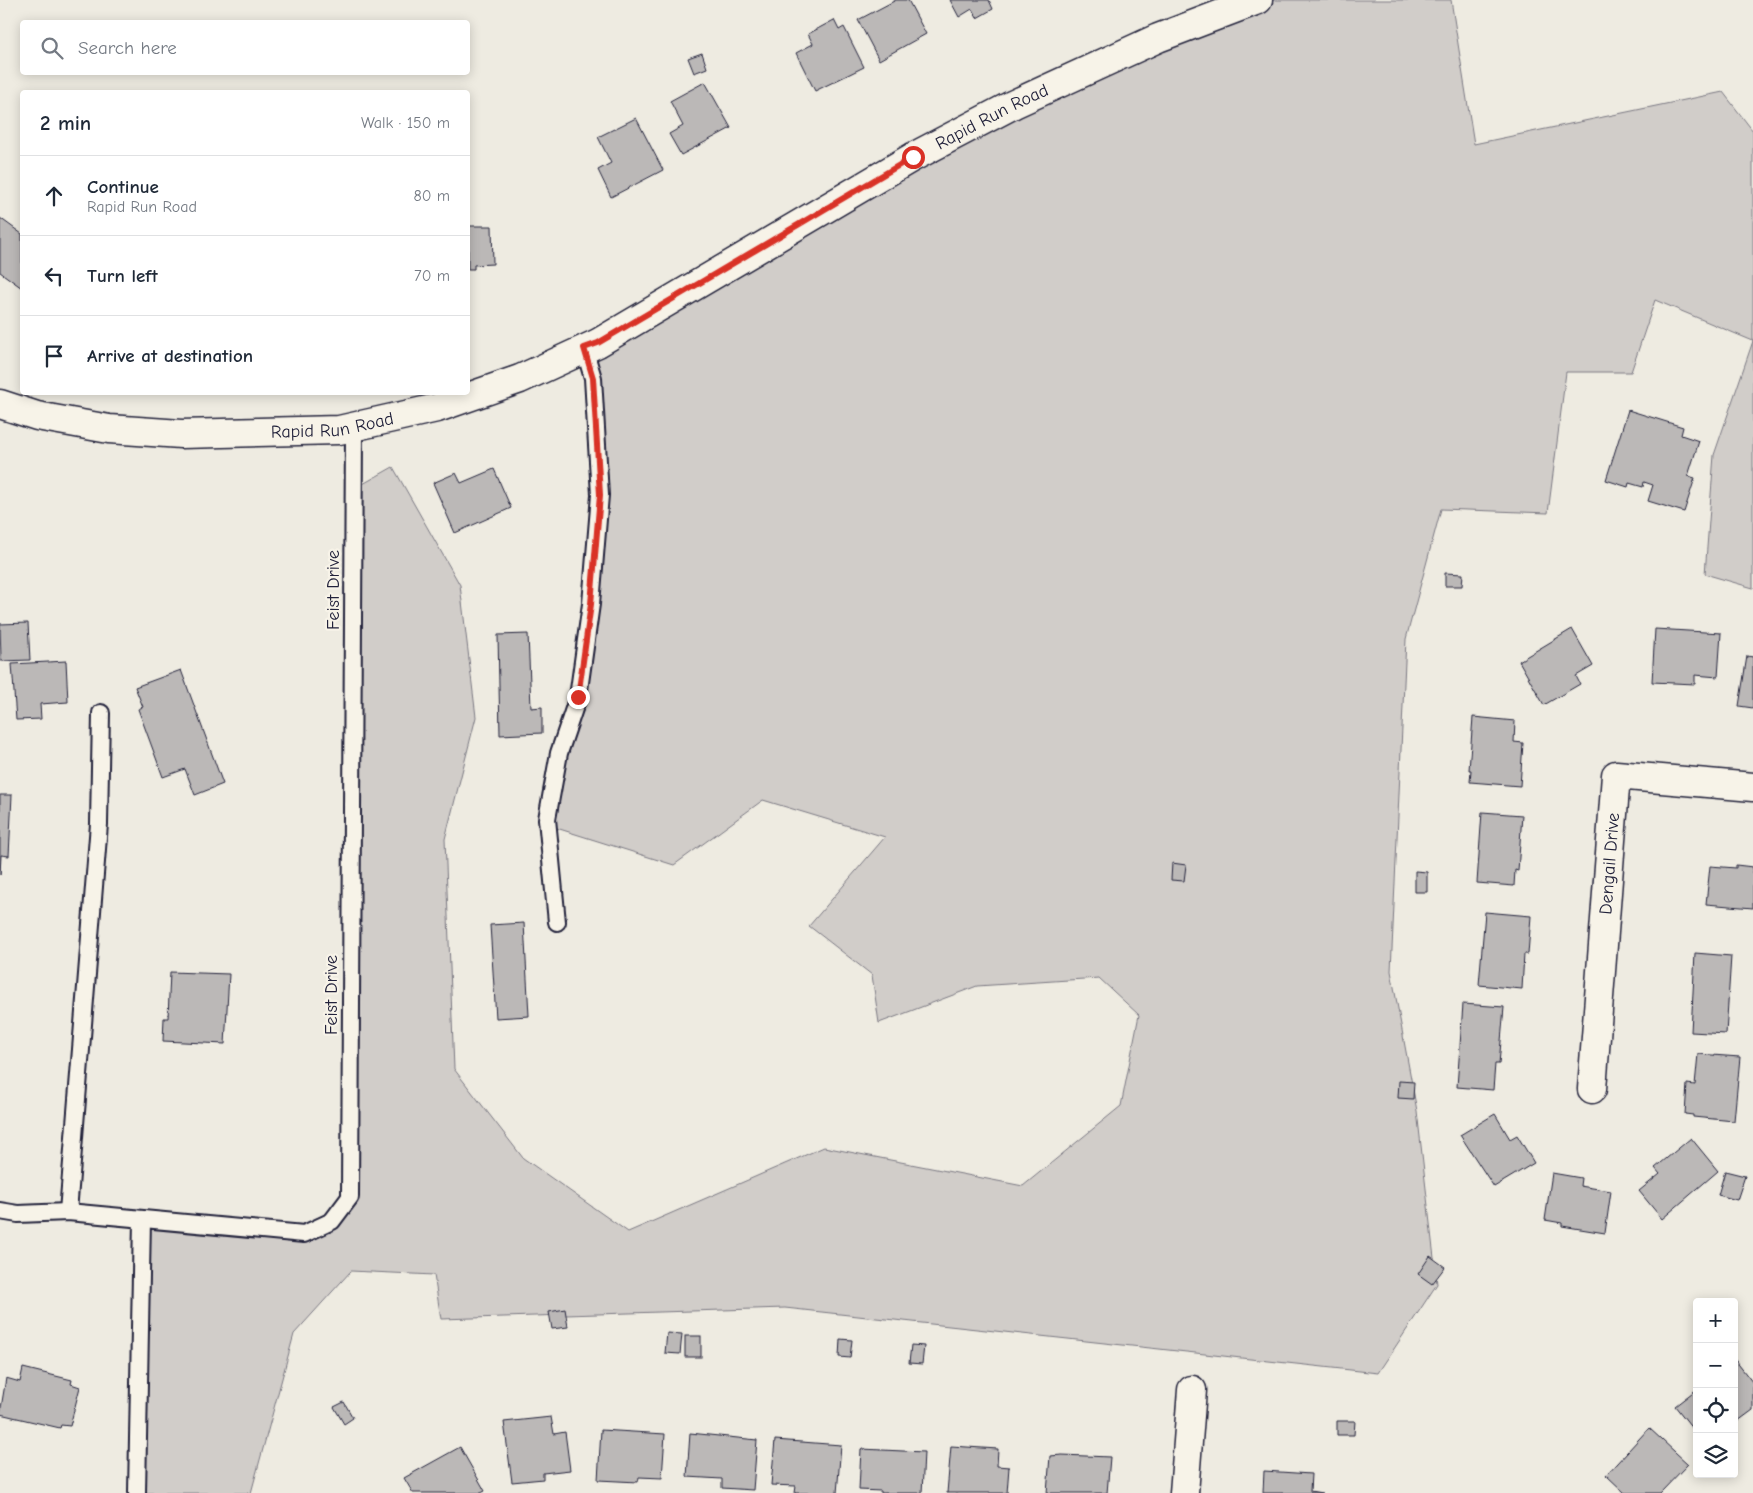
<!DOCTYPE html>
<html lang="en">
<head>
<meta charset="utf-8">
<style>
	:root { --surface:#fff; --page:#f2f2f3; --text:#1f2937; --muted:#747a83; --line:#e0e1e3 }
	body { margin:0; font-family:"Comic Neue",sans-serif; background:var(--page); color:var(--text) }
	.controls { position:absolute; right:15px; bottom:15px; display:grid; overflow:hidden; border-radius:5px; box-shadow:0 2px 12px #0003 }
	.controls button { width:45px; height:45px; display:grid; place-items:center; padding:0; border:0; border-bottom:1px solid var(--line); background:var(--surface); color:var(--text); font:25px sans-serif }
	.stop { position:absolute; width:15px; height:15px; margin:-11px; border:4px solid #d93025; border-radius:50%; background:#fff }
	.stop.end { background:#d93025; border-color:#fff; box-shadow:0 1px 5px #0008 }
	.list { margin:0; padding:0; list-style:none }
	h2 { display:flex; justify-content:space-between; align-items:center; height:65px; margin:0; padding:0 20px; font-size:21px }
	h2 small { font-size:16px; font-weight:400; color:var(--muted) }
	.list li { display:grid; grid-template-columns:32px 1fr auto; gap:15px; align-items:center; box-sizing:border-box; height:80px; padding:0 20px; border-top:1px solid var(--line) }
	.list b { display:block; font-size:19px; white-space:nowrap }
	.list p { margin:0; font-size:16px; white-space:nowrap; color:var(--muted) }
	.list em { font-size:16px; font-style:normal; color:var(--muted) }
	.icon { flex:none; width:28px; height:28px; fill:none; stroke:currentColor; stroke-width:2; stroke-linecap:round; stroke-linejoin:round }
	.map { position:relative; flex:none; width:1753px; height:1493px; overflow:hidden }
	.search { position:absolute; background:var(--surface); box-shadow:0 2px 12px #0003; left:20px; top:20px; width:450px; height:55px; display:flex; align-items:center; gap:12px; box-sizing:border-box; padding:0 18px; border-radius:5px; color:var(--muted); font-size:19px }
	.panel { position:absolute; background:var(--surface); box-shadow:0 2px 12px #0003; left:20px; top:90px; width:450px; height:305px; border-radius:5px }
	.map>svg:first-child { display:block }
	.green { fill:#d1cdc9; stroke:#7a7882 }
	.building { fill:#bbb8b7; stroke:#22223b }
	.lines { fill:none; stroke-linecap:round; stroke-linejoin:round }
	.service-casing { stroke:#22223b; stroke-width:20 }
	.minor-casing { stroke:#22223b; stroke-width:31 }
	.tertiary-casing { stroke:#22223b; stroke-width:31 }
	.service { stroke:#f7f3e8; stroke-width:16 }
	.minor { stroke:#f7f3e8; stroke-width:28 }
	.tertiary { stroke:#f7f3e8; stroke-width:28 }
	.route { stroke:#d93025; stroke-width:6 }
	.labels { text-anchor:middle; stroke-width:4.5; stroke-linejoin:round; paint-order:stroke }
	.street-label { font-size:18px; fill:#22223b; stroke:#f7f3e8 }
</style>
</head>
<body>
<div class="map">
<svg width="1753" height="1493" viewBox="0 0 1753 1493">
	<rect width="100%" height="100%" fill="#eeebe1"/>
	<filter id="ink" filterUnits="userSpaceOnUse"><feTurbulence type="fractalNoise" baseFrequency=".02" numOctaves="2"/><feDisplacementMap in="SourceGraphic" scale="10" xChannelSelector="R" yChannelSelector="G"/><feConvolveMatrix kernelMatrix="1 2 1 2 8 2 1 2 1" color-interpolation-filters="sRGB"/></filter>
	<g filter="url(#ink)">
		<g class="green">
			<polygon points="1258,0 1451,0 1474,144 1723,92 1753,131 1753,341 1655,300 1631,372 1566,372 1548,513 1441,509 1406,639 1391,971 1417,1111 1437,1284 1378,1373 785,1308 441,1319 434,1275 351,1271 294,1334 251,1493 137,1493 142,1219 304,1234 350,1197 354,489 393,467 460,585 476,717 445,839 454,1069 523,1158 628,1232 824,1147 1023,1186 1121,1106 1139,1015 1099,978 977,986 879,1023 872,975 809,926 885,837 763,800 674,865 550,826 591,574 598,343 913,157"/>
			<polygon points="1753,341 1753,588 1705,574 1714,455"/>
		</g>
		<g class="building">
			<polygon points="896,0 908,0 926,34 879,60 858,20"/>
			<polygon points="950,0 989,0 993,9 977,18 972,9 959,17"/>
			<polygon points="834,20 839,30 844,27 864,67 815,91 796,53 813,44 808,34"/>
			<polygon points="702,53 707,68 694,73 688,58"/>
			<polygon points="705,82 731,128 681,155 669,134 683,126 670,101"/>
			<polygon points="636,118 663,170 611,197 598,170 611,163 598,137"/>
			<polygon points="0,218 22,234 22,288 0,272"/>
			<polygon points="468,226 492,226 493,264 474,265 474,269 468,269"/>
			<polygon points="1628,410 1683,427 1681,435 1699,441 1688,476 1695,478 1684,512 1648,501 1653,485 1644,482 1643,487 1629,483 1628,487 1606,480"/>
			<polygon points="494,469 511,508 455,533 433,483 456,473 461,483"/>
			<polygon points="1445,573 1463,574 1462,586 1445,586"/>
			<polygon points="28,623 30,660 1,661 0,624"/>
			<polygon points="1572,629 1593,666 1576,676 1580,684 1544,705 1519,661"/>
			<polygon points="1655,629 1721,633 1718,677 1695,675 1695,684 1652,682"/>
			<polygon points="528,634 531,708 542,707 542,733 500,735 498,635"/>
			<polygon points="1747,656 1753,657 1753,708 1739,706"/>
			<polygon points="66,661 68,702 40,704 41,719 16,720 12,664"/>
			<polygon points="181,670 223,784 195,795 185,769 163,777 138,709 143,707 135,687"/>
			<polygon points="1473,717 1515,721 1514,742 1523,743 1520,786 1470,782 1471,770 1469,770"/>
			<polygon points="0,795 12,795 9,856 1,855 0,875"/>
			<polygon points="1482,812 1522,815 1518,871 1515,870 1514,886 1477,883"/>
			<polygon points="1172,863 1186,865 1184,881 1171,880"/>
			<polygon points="1736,865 1753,867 1753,908 1706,904 1710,866 1736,868"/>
			<polygon points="1415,871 1427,872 1427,892 1415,892"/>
			<polygon points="1485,912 1531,916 1528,954 1524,954 1522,989 1479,985"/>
			<polygon points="524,923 529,1016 496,1018 490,925"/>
			<polygon points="1695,953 1731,956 1726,1034 1691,1032"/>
			<polygon points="170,972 229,974 225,1044 163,1041 164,1018 168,1018"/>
			<polygon points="1463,1004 1504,1007 1499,1064 1495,1064 1493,1090 1457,1087"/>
			<polygon points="1698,1054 1740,1057 1734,1121 1693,1117 1693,1115 1685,1114 1687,1084 1695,1085"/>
			<polygon points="1399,1081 1414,1082 1413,1099 1398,1098"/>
			<polygon points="1495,1114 1510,1139 1517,1135 1534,1163 1494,1187 1460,1135"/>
			<polygon points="1691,1138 1718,1171 1662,1219 1639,1191 1660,1174 1655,1168"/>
			<polygon points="1725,1171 1745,1176 1737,1200 1718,1195"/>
			<polygon points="1552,1173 1581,1178 1580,1186 1611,1191 1605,1233 1562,1226 1562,1223 1545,1220"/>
			<polygon points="1430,1256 1445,1267 1432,1284 1418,1274"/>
			<polygon points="565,1309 568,1327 552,1329 549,1312"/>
			<polygon points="667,1333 682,1334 680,1354 665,1353"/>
			<rect x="685" y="1336" width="16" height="21"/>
			<polygon points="840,1339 852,1340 850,1358 839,1357"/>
			<polygon points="911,1345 924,1346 922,1364 909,1363"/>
			<polygon points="1735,1360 1753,1383 1753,1410 1734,1424"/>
			<polygon points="23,1368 72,1380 71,1384 80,1387 70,1426 61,1425 60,1428 0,1414 6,1378 20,1382"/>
			<polygon points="1697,1389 1697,1434 1675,1406"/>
			<polygon points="344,1402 353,1418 344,1424 334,1407"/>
			<polygon points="551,1417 554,1434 565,1432 570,1470 543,1473 543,1479 512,1482 504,1422"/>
			<polygon points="1337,1421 1355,1421 1354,1435 1337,1435"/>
			<polygon points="1649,1428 1688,1464 1660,1493 1625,1493 1606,1475"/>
			<polygon points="601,1430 665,1434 662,1478 639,1477 638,1482 598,1480"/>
			<polygon points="690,1433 757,1440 753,1490 722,1488 722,1479 687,1477"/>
			<polygon points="775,1440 841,1445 837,1493 795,1493 796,1486 771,1485"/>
			<polygon points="951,1446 998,1449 997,1466 1009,1467 1007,1493 947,1493"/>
			<polygon points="460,1447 485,1491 481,1493 413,1493 404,1478"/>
			<polygon points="861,1449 924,1452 922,1493 881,1493 881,1491 859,1490"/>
			<polygon points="1062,1455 1110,1457 1107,1493 1047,1493 1050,1456"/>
			<polygon points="1264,1471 1311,1474 1310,1491 1322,1493 1263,1493"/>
		</g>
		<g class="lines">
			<g class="service-casing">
				<g id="service">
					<polyline points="557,922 547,819 559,753 578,697 591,604 600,495 593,378 584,348"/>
					<polyline points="0,1211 18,1214 68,1212 304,1234 332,1221 350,1197 354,428"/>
					<polyline points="68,1212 99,824 101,713"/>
					<polyline points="137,1493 142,1219"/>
				</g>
			</g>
			<g class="minor-casing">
				<g id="minor">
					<path id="s1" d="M1592,1089L1616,775L1753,787"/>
					<polyline points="1184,1493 1192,1390"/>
				</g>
			</g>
			<g class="tertiary-casing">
				<g id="tertiary">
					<path id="s2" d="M0,404L37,416L109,429L181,434L339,430L437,408L520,379L598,343L913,157L1014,104L1158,38L1258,0"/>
				</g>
			</g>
			<use href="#service" class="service"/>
			<use href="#minor" class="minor"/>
			<use href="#tertiary" class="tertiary"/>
		</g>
	</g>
	<g class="lines" filter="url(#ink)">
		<polyline class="route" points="578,697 591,604 600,495 593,378 584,348 598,343 913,157"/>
	</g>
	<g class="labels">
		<g class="street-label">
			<text dy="6" stroke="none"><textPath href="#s2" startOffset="1071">Rapid Run Road</textPath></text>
			<text dy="6" stroke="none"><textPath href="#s2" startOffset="336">Rapid Run Road</textPath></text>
			<text transform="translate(333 590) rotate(-90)" y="6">Feist Drive</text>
			<text dy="6" stroke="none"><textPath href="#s1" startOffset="226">Dengail Drive</textPath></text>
			<text transform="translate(331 995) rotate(-90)" y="6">Feist Drive</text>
		</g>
	</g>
</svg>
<div class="controls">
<button>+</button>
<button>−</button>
<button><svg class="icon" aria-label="locate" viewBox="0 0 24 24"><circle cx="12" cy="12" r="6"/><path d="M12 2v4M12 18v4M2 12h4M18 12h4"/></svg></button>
<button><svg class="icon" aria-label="layers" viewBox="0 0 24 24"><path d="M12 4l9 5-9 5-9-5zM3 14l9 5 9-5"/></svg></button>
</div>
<div class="stop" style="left:913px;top:157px"></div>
<div class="stop end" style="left:578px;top:697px"></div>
<div class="search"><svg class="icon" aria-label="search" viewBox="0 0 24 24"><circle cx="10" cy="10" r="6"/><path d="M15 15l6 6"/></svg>Search here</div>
<section class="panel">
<h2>2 min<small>Walk · 150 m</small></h2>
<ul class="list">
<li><svg class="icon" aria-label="ahead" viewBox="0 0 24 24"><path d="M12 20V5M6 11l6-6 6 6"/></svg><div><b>Continue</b><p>Rapid Run Road</p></div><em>80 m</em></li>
<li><svg class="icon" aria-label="left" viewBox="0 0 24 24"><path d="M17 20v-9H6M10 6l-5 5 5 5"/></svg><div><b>Turn left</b></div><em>70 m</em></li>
<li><svg class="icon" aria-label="arrive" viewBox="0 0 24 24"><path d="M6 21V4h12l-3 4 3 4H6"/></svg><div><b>Arrive at destination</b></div></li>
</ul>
</section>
</div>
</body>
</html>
